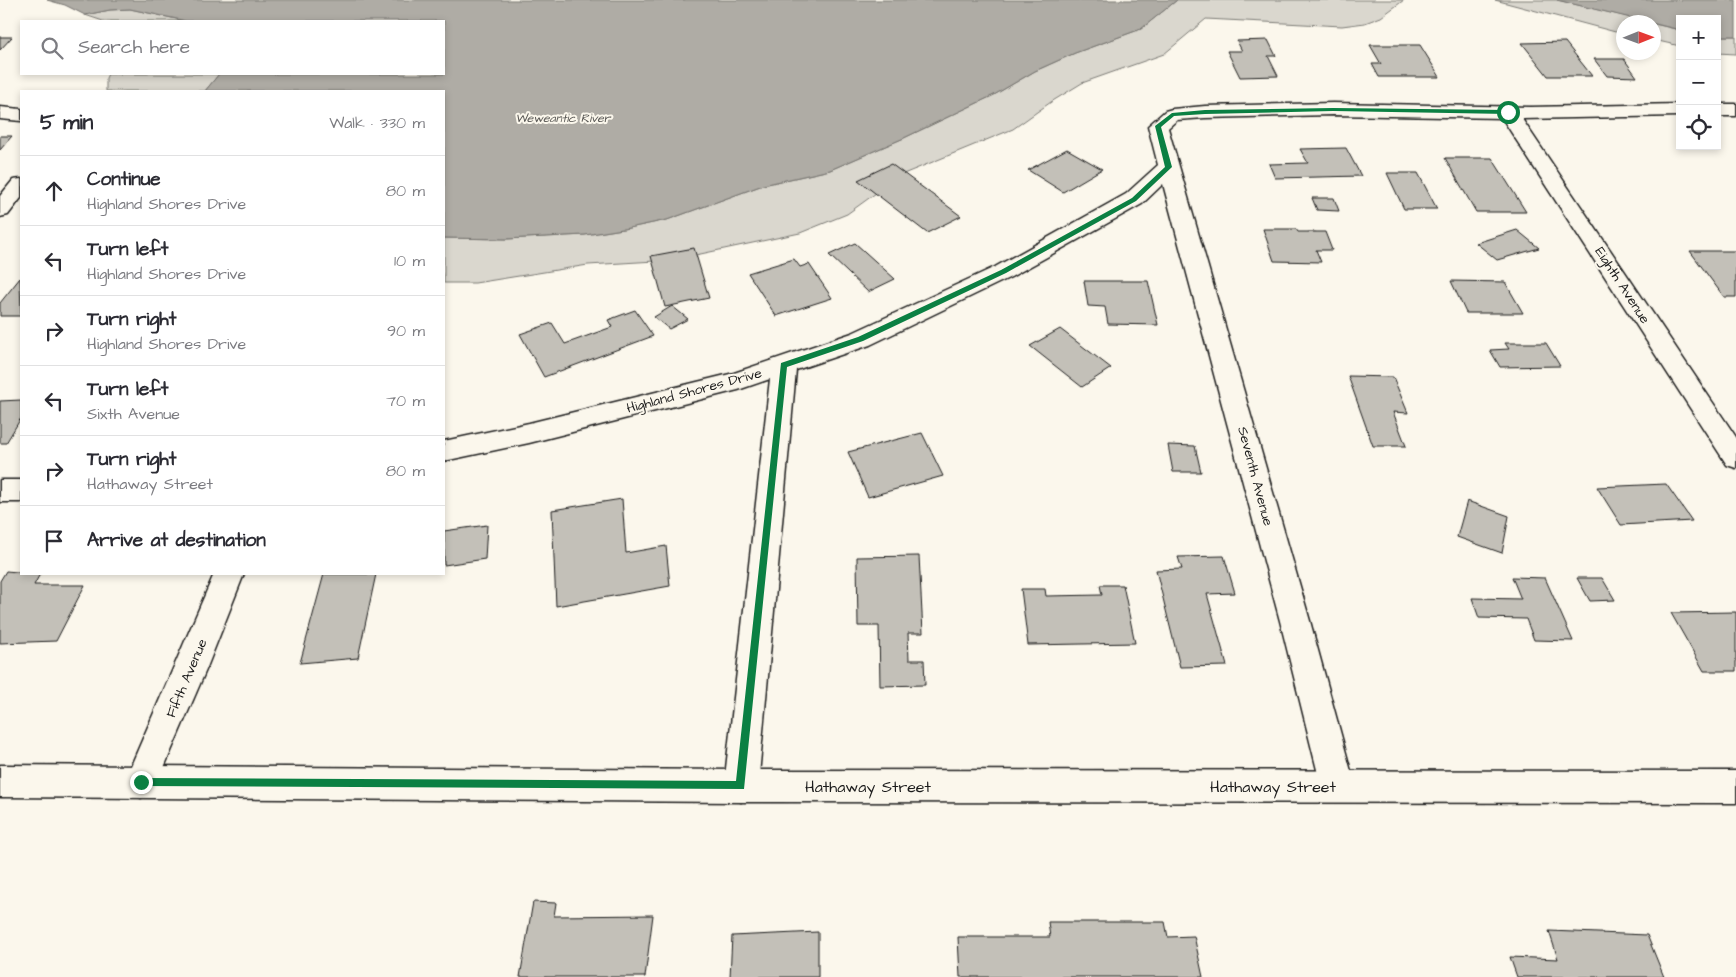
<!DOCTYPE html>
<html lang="en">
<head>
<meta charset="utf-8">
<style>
	:root { --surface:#fff; --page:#f2f2f3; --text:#2b2b33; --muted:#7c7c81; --line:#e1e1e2 }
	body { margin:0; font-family:"Architects Daughter",sans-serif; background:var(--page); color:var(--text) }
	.controls { position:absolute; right:15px; top:15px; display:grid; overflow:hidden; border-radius:0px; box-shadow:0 2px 8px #0003 }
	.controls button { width:45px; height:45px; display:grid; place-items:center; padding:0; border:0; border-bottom:1px solid var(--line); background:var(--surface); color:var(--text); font:25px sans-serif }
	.compass { position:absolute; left:1616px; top:15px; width:45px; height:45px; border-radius:50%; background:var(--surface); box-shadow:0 2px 8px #0003; rotate:89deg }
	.stop { position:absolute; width:15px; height:15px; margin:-11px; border:4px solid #0b8043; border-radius:50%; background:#fff }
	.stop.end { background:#0b8043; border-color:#fff; box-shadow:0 1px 5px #0008 }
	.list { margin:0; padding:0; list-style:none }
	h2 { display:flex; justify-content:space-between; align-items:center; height:65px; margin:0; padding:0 20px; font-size:21px }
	h2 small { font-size:16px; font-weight:400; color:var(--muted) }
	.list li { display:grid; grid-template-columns:32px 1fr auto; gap:15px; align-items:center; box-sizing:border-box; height:70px; padding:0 20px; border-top:1px solid var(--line) }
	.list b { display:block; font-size:19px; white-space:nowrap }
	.list p { margin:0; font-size:16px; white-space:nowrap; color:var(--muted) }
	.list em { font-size:16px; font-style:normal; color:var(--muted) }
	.icon { flex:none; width:28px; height:28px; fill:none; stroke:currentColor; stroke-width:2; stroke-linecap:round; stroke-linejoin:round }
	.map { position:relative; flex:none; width:1736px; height:977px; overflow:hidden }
	.search { position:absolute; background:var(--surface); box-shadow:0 2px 8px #0003; left:20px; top:20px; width:425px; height:55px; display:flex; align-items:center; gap:12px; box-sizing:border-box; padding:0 18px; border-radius:0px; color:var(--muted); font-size:19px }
	.panel { position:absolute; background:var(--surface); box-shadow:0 2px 8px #0003; left:20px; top:90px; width:425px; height:485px; border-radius:0px }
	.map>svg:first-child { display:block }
	.green { fill:#dad7ce; stroke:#7b7a75 }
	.water { fill:#afaca5; stroke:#74726e }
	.building { fill:#c3c0b8; stroke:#1c1c1c }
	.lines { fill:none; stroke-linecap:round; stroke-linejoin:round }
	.street-casing { stroke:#1c1c1c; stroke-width:3 }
	.secondary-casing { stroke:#1c1c1c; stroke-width:3 }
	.street { fill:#fbf7ec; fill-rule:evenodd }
	.secondary { fill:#fbf7ec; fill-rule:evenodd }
	.route { fill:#0b8043 }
	.labels { text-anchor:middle; stroke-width:4; stroke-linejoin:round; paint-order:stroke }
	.far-water-label { font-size:12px; font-style:italic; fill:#575653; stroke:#fbf7ec }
	.street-label { font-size:14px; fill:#1c1c1c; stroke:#fbf7ec }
	.near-street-label { font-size:16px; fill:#1c1c1c; stroke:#fbf7ec }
</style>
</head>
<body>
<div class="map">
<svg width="1736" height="977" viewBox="0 0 1736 977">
	<rect width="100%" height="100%" fill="#fbf7ec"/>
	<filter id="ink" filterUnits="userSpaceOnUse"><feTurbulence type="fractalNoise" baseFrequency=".02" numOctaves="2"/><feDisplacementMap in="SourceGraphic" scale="10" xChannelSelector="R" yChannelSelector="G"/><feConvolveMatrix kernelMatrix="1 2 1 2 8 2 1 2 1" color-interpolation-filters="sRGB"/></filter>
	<g filter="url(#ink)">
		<g class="green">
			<polygon points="1177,0 1404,0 1381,17 1365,23 1342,26 1206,19 1164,54 1082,83 1051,102 1013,129 901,175 847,214 800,233 672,260 588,265 475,283 444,283 444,238 507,239 545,237 585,235 629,228 667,220 763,185 830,170 904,138 994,95 1035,71 1075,53 1141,29"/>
			<polygon points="1495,0 1557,0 1649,22 1624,22 1623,34"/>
			<polygon points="130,9 186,21 103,21 85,15 110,10"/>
			<polygon points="1654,24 1680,30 1680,46 1654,40"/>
			<polygon points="1717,36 1736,36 1736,54 1717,53"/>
			<polygon points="108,74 219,74 205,91 106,91 106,78"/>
		</g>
		<g class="water">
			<polygon points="47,0 1177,0 1141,29 1075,53 1035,71 994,95 904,138 830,170 763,185 667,220 629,228 585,235 545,237 506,239 444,238 444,91 205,91 219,74 444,74 444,21 186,21 130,9 110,10 85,15 65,5"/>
			<polygon points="1557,0 1736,0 1736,36 1717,36 1717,19 1680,19 1680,30"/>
		</g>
		<g class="building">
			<polygon points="0,37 12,37 0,50"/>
			<polygon points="1268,40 1276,56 1268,56 1278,76 1240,77 1227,51 1242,51 1237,41"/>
			<polygon points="1565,42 1592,76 1548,76 1522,43"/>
			<polygon points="1370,45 1420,45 1440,77 1379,77 1372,64 1381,64"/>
			<polygon points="1594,59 1624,59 1637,77 1607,76"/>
			<polygon points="0,136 12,136 0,150"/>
			<polygon points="1346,148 1361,176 1275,178 1269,164 1308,163 1300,149"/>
			<polygon points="1067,149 1102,169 1063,192 1028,170"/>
			<polygon points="1445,158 1492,158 1526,212 1476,212"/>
			<polygon points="891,164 961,216 927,233 858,180"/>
			<polygon points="1387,173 1418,173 1437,209 1404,209"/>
			<polygon points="1312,198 1334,198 1339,211 1317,210"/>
			<polygon points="1263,229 1296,229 1298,232 1325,232 1332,250 1316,250 1321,262 1274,261"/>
			<polygon points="1517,230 1539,248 1497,260 1476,243"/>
			<polygon points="855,243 895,279 868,292 829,255"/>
			<polygon points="694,248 709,298 665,307 651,256"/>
			<polygon points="1690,251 1736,251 1736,297 1724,297"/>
			<polygon points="794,259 800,267 809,264 832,298 776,316 748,273"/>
			<polygon points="20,278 21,316 0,316 0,303"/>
			<polygon points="1084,281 1148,281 1158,325 1108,324 1105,307 1088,306"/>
			<polygon points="1451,281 1505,282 1523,313 1466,313"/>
			<polygon points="672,306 688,319 669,329 654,317"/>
			<polygon points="635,310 653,336 544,377 520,334 552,323 565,344 612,327 608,320"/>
			<polygon points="1060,329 1111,368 1082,387 1030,346"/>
			<polygon points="1505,343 1546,343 1560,366 1500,367 1490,350 1509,349"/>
			<polygon points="1348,376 1393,377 1408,413 1393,412 1406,446 1373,446"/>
			<polygon points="21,400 21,418 6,443 0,443 0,401"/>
			<polygon points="922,433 943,476 868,497 848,452"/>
			<polygon points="1168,445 1195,446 1201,472 1173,472"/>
			<polygon points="1666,484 1692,521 1621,525 1597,487"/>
			<polygon points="622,499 626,553 666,546 670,586 556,606 552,510"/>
			<polygon points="1467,501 1509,516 1502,553 1457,537"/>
			<polygon points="487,525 485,559 444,565 444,531"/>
			<polygon points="919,556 923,633 908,633 909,660 924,660 925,685 880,686 879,626 858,626 857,557"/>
			<polygon points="1224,556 1235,593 1207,594 1227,666 1180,667 1156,570 1182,569 1178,557"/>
			<polygon points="6,571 40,574 34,585 85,585 56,641 0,643 0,581"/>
			<polygon points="324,574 376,574 358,658 300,663"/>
			<polygon points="1512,577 1545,578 1573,641 1534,640 1526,619 1479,618 1472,598 1521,599"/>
			<polygon points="1577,578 1602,578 1615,600 1590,601"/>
			<polygon points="1100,585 1123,585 1135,643 1028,645 1021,589 1045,589 1046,596 1102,595"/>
			<polygon points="1736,612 1736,671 1704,671 1671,613"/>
			<polygon points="533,902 556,903 554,916 653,915 645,977 520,977"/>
			<polygon points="1048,922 1165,922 1168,937 1194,936 1203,977 960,977 958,937 1050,937"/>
			<polygon points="1549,931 1647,935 1664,977 1517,977 1510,957 1558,959"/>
			<polygon points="818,932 818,977 730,977 732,936"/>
		</g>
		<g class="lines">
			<g class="street-casing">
				<g id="street">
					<polygon points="1333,103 1530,107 1680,104 1680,116 1522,119 1736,437 1736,468 1727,465 1502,118 1333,115 1205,118 1177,120 1168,128 1310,621 1355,786 1350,797 1338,802 1326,797 1321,786 1280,621 1163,184 1142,204 1011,277 870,345 796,370 758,786 753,797 741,802 729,797 724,786 770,379 738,390 529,443 444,461 444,441 529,423 734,373 852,333 995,267 1126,194 1158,165 1148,126 1165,111 1172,109 1205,106"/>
					<rect x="1717" y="104" width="19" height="12"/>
					<polygon points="0,107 21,109 21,121 0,119"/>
					<polygon points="21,179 21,198 8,215 0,217 0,196 13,180"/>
					<rect x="0" y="480" width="21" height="22"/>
					<polygon points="214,574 244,574 206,670 153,793 141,798 129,793 124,782"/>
				</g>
			</g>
			<g class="secondary-casing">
				<polygon id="secondary" points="0,765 741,770 1736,771 1736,803 741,802 0,797"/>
			</g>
			<use href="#street" class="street"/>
			<use href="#secondary" class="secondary"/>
		</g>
	</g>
	<polygon class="route" points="1333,108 1508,110 1511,112 1508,114 1333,111 1205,114 1174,116 1161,127 1172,167 1136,201 1006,273 863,341 787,367 744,789 138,786 138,779 141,778 736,781 781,363 858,337 1001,270 1132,198 1165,167 1155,126 1172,113 1205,110"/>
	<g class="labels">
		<g class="far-water-label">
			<text x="563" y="122">Weweantic River</text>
		</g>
		<g class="street-label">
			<text transform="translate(1623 285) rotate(57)" y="5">Eighth Avenue</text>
			<text transform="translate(694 390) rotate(-15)" y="5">Highland Shores Drive</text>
			<text transform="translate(1256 476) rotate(75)" y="5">Seventh Avenue</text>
			<text transform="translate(186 678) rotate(-67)" y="5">Fifth Avenue</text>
		</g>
		<g class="near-street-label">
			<text x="868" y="792">Hathaway Street</text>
			<text x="1273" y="792">Hathaway Street</text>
		</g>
	</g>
</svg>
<div class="controls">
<button>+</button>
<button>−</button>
<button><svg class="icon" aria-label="locate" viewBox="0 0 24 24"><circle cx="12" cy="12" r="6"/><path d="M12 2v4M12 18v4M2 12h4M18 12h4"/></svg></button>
</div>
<svg class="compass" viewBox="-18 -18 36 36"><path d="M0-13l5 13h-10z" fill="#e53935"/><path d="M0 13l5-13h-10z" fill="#7c7c81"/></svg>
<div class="stop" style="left:1508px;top:112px"></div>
<div class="stop end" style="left:141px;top:782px"></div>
<div class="search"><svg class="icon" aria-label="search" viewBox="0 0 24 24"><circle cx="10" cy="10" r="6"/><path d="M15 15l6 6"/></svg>Search here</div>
<section class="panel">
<h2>5 min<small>Walk · 330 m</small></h2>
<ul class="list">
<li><svg class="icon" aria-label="ahead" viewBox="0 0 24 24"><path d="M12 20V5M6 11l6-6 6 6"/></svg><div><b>Continue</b><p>Highland Shores Drive</p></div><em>80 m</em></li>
<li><svg class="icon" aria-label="left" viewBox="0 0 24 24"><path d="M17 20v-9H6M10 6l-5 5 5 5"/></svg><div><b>Turn left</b><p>Highland Shores Drive</p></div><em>10 m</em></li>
<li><svg class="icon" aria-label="right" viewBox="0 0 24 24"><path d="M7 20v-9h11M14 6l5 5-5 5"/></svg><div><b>Turn right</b><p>Highland Shores Drive</p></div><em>90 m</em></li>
<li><svg class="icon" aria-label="left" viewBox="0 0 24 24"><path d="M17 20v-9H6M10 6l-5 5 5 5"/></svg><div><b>Turn left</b><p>Sixth Avenue</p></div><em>70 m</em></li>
<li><svg class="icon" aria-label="right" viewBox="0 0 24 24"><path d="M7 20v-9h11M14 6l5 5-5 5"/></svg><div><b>Turn right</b><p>Hathaway Street</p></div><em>80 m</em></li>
<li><svg class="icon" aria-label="arrive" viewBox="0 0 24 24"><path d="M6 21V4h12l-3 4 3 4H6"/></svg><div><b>Arrive at destination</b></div></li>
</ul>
</section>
</div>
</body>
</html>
